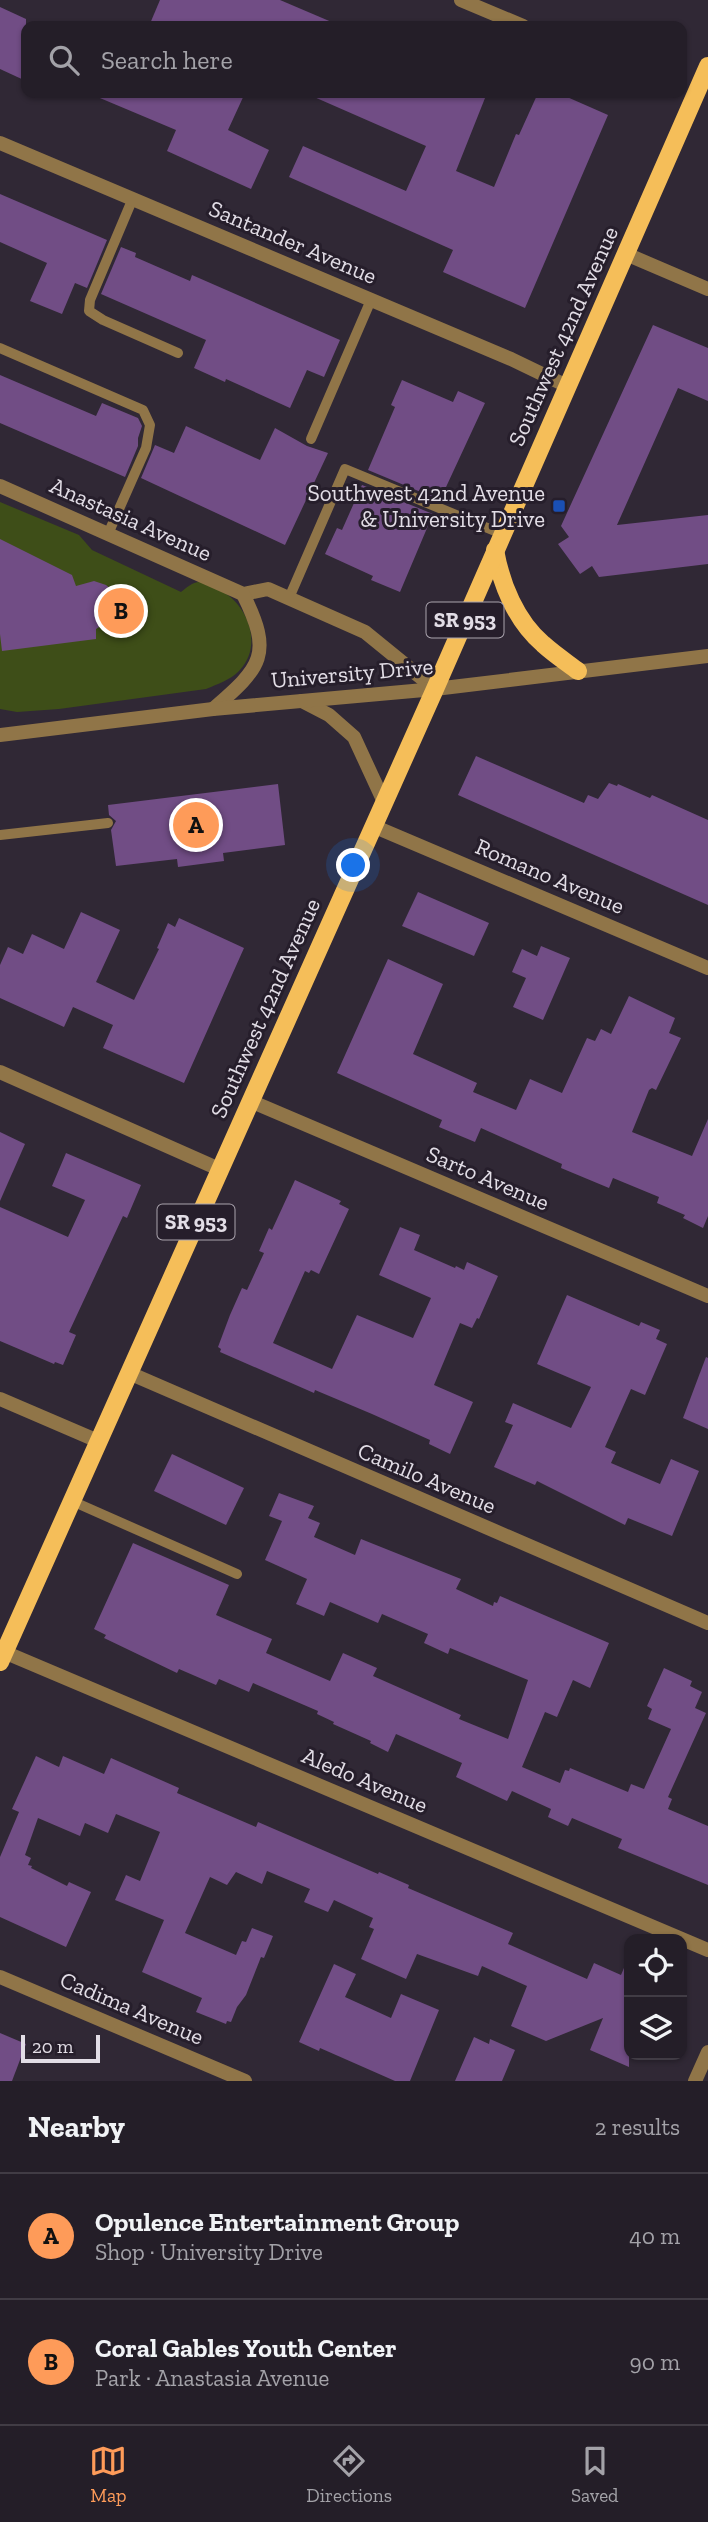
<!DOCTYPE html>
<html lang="en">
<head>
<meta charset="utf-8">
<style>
	:root { --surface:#241e28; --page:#302b34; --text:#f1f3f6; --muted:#a3a2a8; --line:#413c45; --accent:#fe9b59 }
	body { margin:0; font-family:"Zilla Slab",serif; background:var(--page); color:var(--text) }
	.controls { position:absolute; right:21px; bottom:21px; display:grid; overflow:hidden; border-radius:14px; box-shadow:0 2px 5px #0004 }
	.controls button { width:63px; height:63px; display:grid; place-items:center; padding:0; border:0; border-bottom:2px solid var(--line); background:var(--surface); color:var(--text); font:35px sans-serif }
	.scale { position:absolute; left:21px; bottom:18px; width:79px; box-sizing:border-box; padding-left:7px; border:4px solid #e2dde6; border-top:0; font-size:19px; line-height:24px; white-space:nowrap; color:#e2dde6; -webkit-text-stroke:5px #261e2b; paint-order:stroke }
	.you { position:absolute; left:354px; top:866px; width:24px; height:24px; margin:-18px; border:5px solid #fff; border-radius:50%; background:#1a73e8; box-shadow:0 0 0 10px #1a73e833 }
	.badge { display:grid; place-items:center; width:46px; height:46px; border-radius:50%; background:var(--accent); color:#111; font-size:23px; font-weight:700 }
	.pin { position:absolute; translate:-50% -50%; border:4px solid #fff; box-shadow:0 2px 7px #0006 }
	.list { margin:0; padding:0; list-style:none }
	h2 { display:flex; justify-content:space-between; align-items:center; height:91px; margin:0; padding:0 28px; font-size:30px }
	h2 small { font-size:23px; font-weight:400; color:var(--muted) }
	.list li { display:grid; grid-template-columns:46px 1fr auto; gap:21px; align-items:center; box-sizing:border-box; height:126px; padding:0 28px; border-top:2px solid var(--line) }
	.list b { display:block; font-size:26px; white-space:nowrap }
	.list p { margin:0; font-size:23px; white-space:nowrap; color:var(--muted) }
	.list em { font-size:23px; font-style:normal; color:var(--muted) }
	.icon { flex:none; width:38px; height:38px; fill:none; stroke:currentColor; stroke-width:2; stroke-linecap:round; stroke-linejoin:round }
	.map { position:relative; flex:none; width:708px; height:2081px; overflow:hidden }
	.search { position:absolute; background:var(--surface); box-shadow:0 2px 5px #0004; left:21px; right:21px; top:21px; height:77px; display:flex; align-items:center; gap:18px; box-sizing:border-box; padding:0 24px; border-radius:14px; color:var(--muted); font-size:26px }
	.sheet { height:343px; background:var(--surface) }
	nav { display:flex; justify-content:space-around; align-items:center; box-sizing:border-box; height:98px; border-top:2px solid var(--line); background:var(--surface); font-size:19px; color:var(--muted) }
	nav a { display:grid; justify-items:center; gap:4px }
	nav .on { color:var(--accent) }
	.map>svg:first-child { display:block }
	.green { fill:#3e4e18 }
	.building { fill:#714d85 }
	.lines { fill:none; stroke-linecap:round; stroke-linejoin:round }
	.service { stroke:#907548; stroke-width:10 }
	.minor { stroke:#907548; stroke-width:14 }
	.tertiary { stroke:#907548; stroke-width:14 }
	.primary { stroke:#f5be59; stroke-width:18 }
	.transit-dot { fill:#1a4fb4; stroke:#261e2b; stroke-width:2.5 }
	.labels { text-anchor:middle; stroke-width:6; stroke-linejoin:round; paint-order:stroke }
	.shield { fill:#261e2b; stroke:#aaa4ae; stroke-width:2 }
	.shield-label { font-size:21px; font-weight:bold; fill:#e2dde6 }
	.street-label { font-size:23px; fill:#e2dde6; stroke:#261e2b }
	.poi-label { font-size:23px; fill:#e2dde6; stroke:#261e2b; text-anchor:end }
</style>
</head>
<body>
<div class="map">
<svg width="708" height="2081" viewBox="0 0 708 2081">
	<rect width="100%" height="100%" fill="#302835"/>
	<path class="green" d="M0,502L79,535L92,550L181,592C186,588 193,582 199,582C206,582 214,587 219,590C248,603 264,646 239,671C230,680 218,684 206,689L59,709L17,712L0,709Z"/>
	<g class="building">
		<polygon points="160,0 280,0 341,26 149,26"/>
		<polygon points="0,7 26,19 26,81 0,69"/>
		<polygon points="88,93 245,93 228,130 269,150 251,189 167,151 176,130"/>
		<polygon points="305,93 487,93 456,171 494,187 516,134 519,135 538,93 558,93 608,115 525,308 443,272 453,250 289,177 303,146 406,191 426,146"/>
		<polygon points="0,194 107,240 87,288 75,283 62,314 30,301 47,263 0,242"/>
		<polygon points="121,247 136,253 135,257 190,281 192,275 340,340 324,377 307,370 290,408 226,379 225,382 194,368 206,340 101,294"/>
		<polygon points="653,325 708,348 708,401 678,388 617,525 708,515 708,564 599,577 592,566 580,574 558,544 569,537 561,526"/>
		<polygon points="0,375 96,416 102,403 138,418 142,426 138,438 138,446 125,477 0,423"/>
		<polygon points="402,380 453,402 458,391 485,403 440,500 368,470 395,407 391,405"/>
		<polygon points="186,426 260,460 275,428 307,446 328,453 285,545 141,478 155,445 174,453"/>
		<polygon points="362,485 433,514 400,592 371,580 373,576 325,554 337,528 342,530"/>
		<polygon points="0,539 72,575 76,586 94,581 106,585 111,589 115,597 116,607 110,620 96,629 96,639 2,651 0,634"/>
		<polygon points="476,756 584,803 588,795 598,799 609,783 617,786 618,784 650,798 652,795 708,820 708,905 458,795"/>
		<polygon points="278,784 285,845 223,853 224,861 178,867 177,859 116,866 111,830 116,821 109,815 108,805"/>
		<polygon points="418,892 489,923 474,956 402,926"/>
		<polygon points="81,912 120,930 96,982 134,1000 159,949 157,948 168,923 175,927 179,918 244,948 184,1083 103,1048 113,1025 73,1007 64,1027 0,998 0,965 8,947 23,954 32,934 64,949"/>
		<polygon points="541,946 570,958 543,1020 513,1007 526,978 512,972 522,949 537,956"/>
		<polygon points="388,959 443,984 413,1054 477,1083 473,1092 516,1110 530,1079 562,1093 587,1038 595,1041 601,1029 611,1034 629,996 675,1018 669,1033 681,1038 656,1090 652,1088 649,1090 632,1132 692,1156 708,1119 708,1216 703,1228 683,1218 685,1215 657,1203 659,1197 613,1178 609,1188 561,1168 562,1164 481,1128 475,1142 439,1127 442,1120 337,1073"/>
		<polygon points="0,1132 25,1144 0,1201"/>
		<polygon points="66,1153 141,1185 127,1218 123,1216 69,1332 76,1335 63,1365 55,1362 54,1364 0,1341 0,1207 68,1237 85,1200 52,1186"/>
		<polygon points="295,1180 341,1201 339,1204 349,1209 319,1274 311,1270 309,1273 305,1271 273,1343 332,1369 357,1315 413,1338 431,1298 379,1275 400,1227 420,1235 414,1250 455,1268 456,1266 464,1270 467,1262 498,1276 479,1319 477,1318 472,1328 460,1323 434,1385 473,1402 450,1454 429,1444 430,1440 372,1414 315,1390 314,1393 220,1352 221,1349 218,1347 230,1315 242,1288 247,1290 264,1253 259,1251 269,1228 272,1230"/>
		<polygon points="567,1295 639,1326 641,1322 660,1330 656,1339 667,1344 645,1395 631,1389 605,1447 616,1452 611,1463 660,1484 671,1459 699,1471 672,1536 628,1518 625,1525 537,1481 535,1485 494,1467 513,1425 505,1422 513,1403 571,1428 591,1387 537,1364"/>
		<polygon points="706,1357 708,1358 708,1429 683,1418"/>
		<polygon points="172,1454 244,1488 226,1525 154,1491"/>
		<polygon points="279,1493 314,1506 308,1518 320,1523 314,1537 355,1555 361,1539 461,1579 456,1589 493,1606 494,1602 497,1603 500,1596 609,1643 590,1688 573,1680 557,1717 545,1712 522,1767 560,1783 565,1770 569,1771 570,1768 628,1792 631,1784 644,1789 671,1729 648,1719 652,1709 647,1706 664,1668 692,1681 690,1686 702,1692 695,1708 706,1713 668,1797 672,1799 668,1809 708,1826 708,1885 618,1848 622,1839 572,1818 568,1826 548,1817 551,1809 512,1791 507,1801 456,1777 462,1763 396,1734 388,1752 370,1743 371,1741 333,1724 334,1722 317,1714 318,1711 253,1683 249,1692 219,1679 216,1685 179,1669 177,1673 104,1638 106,1635 94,1629 133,1543 229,1585 216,1615 272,1639 266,1653 330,1681 343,1653 377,1668 373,1676 461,1715 459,1719 508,1739 528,1680 450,1648 448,1654 424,1643 428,1634 382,1614 378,1623 330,1602 324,1616 296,1604 307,1579 265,1560 282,1521 269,1516"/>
		<polygon points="36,1756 59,1767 63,1756 104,1774 111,1758 179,1788 177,1793 256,1827 258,1822 378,1874 379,1872 409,1885 408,1888 513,1933 508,1944 587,1979 594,1963 621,1975 629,1956 629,2067 590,2050 603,2018 546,2041 511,2026 527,1986 482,1966 478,1976 417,1954 406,1979 361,1959 374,1929 369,1927 373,1918 334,1900 328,1912 304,1902 310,1889 267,1871 262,1884 236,1872 227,1885 210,1877 185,1933 236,1955 242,1941 246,1942 252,1928 273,1936 264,1958 261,1957 246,1995 237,2007 231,2022 227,2021 226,2024 196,2012 202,1998 142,1972 164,1920 115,1900 126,1875 140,1881 160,1832 116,1814 108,1833 85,1823 80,1836 38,1818 25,1855 31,1858 28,1865 32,1866 31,1868 67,1886 69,1882 91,1892 66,1947 0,1917 0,1857 19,1812 12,1809"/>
		<polygon points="334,1964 356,1974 345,1997 391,2018 401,1994 439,2010 410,2081 395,2081 320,2048 319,2051 299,2042"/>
		<polygon points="0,2033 26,2044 12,2081 0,2081"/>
		<polygon points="474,2037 489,2044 490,2039 515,2050 502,2081 455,2081"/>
	</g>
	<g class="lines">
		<g class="service">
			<polyline points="133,198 90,300 89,311 103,320 178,353"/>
			<polyline points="0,348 143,410 150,425 146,448 108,534"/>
			<polyline points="311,439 371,300"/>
			<polyline points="289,598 345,469 502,534"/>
			<polyline points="0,835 108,823"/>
			<polyline points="72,1501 237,1574"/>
		</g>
		<g class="minor">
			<polyline points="461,0 523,26"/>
			<polyline points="0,143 511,359 567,386"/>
			<polyline points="626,254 708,289"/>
			<polyline points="0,486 243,594 268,589 365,632 435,689"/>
			<path d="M213,709C262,667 273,654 243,594"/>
			<polyline points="373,826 708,968"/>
			<polyline points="0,1072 219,1169"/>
			<polyline points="250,1101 708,1296"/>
			<polyline points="129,1373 708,1623"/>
			<polyline points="0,1399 98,1441"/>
			<polyline points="4,1652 708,1950"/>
			<polyline points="0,1977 245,2081"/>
			<polyline points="695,2081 708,2052"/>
		</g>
		<g class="tertiary">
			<polyline points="302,701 329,715 354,737 384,802"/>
			<polyline points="0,735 213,709 435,689 708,656"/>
		</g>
		<g class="primary">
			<path d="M495,550C501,584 516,621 543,644C554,654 566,662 578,671"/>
			<polyline points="0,1662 435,689 708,66"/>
		</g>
	</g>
	<rect class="transit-dot" x="552" y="499" width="14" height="14" rx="3.5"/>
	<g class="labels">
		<g class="shield">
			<rect x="426.5" y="602.5" width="77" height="35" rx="5"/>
			<rect x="157.5" y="1204.5" width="77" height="35" rx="5"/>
		</g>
		<g class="shield-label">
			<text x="465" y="627">SR 953</text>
			<text x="196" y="1229">SR 953</text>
		</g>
		<g class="street-label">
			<text transform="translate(293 242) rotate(23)" y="8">Santander Avenue</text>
			<text transform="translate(563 336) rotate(-66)" y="8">Southwest 42nd Avenue</text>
			<text transform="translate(131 519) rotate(24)" y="8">Anastasia Avenue</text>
			<text transform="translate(352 673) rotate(-5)" y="8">University Drive</text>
			<text transform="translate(550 876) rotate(23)" y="8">Romano Avenue</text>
			<text transform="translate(265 1008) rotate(-66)" y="8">Southwest 42nd Avenue</text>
			<text transform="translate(488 1178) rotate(23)" y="8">Sarto Avenue</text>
			<text transform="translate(427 1478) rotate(23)" y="8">Camilo Avenue</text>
			<text transform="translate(365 1780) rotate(23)" y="8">Aledo Avenue</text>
			<text transform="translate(132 2008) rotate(23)" y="8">Cadima Avenue</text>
		</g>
		<g class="poi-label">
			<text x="545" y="501">Southwest 42nd Avenue<tspan x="545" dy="26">&amp; University Drive</tspan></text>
		</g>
	</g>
</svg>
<div class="controls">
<button><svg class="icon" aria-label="locate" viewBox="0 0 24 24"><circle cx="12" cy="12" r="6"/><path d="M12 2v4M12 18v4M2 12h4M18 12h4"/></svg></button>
<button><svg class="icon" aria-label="layers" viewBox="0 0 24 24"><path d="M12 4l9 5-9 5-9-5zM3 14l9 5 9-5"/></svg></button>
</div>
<div class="scale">20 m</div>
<div class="you"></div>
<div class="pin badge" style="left:196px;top:825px">A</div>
<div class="pin badge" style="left:121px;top:611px">B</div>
<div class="search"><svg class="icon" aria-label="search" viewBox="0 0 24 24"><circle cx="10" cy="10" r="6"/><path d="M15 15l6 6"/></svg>Search here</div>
</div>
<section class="sheet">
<h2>Nearby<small>2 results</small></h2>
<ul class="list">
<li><span class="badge">A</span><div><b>Opulence Entertainment Group</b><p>Shop · University Drive</p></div><em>40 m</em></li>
<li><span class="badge">B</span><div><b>Coral Gables Youth Center</b><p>Park · Anastasia Avenue</p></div><em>90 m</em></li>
</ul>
</section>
<nav>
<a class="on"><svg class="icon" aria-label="map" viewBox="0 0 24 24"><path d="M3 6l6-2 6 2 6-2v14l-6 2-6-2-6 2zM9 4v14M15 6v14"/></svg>Map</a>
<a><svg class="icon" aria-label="directions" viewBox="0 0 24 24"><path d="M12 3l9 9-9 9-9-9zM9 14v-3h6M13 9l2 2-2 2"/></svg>Directions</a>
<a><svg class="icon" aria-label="saved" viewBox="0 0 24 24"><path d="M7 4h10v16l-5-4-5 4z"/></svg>Saved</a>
</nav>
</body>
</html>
